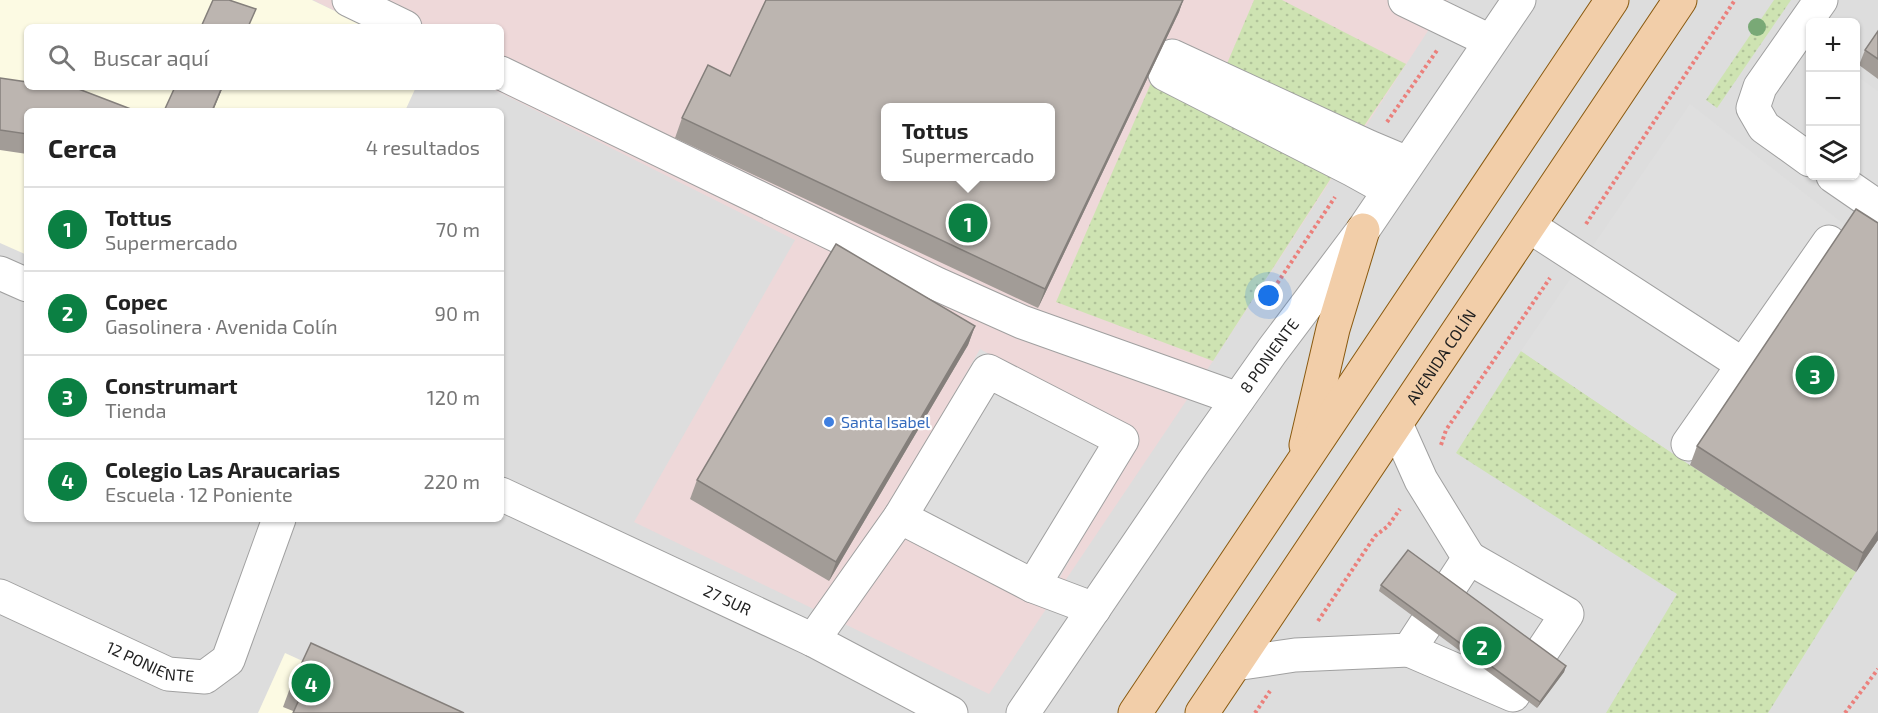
<!DOCTYPE html>
<html lang="es">
<head>
<meta charset="utf-8">
<style>
	:root { --surface:#fff; --page:#f6f6f6; --text:#222; --muted:#767676; --line:#e0e0e0; --accent:#0b8043 }
	body { margin:0; font-family:"Exo 2",sans-serif; background:var(--page); color:var(--text) }
	.controls { position:absolute; right:18px; top:18px; display:grid; overflow:hidden; border-radius:9px; box-shadow:0 2px 4px #0004 }
	.controls button { width:54px; height:54px; display:grid; place-items:center; padding:0; border:0; border-bottom:2px solid var(--line); background:var(--surface); color:var(--text); font:30px sans-serif }
	.you { position:absolute; left:1269px; top:296px; width:21px; height:21px; margin:-15px; border:4px solid #fff; border-radius:50%; background:#1a73e8; box-shadow:0 0 0 9px #1a73e833 }
	.badge { display:grid; place-items:center; width:39px; height:39px; border-radius:50%; background:var(--accent); color:#fff; font-size:20px; font-weight:700 }
	.pin { position:absolute; translate:-50% -50%; border:3px solid #fff; box-shadow:0 2px 6px #0006 }
	.popup { position:absolute; left:881px; top:103px; width:174px; height:78px; box-sizing:border-box; display:grid; place-content:center; border-radius:9px; background:var(--surface); filter:drop-shadow(0 2px 4px #0005); font-size:20px; white-space:nowrap; color:var(--muted) }
	.popup b { font-size:22px; color:var(--text) }
	.popup::after { content:''; position:absolute; left:50%; top:100%; margin-left:-12px; border:12px solid transparent; border-top-color:var(--surface) }
	.list { margin:0; padding:0; list-style:none }
	h2 { display:flex; justify-content:space-between; align-items:center; height:78px; margin:0; padding:0 24px; font-size:26px }
	h2 small { font-size:20px; font-weight:400; color:var(--muted) }
	.list li { display:grid; grid-template-columns:39px 1fr auto; gap:18px; align-items:center; box-sizing:border-box; height:84px; padding:0 24px; border-top:2px solid var(--line) }
	.list b { display:block; font-size:22px; white-space:nowrap }
	.list p { margin:0; font-size:20px; white-space:nowrap; color:var(--muted) }
	.list em { font-size:20px; font-style:normal; color:var(--muted) }
	.icon { flex:none; width:33px; height:33px; fill:none; stroke:currentColor; stroke-width:2; stroke-linecap:round; stroke-linejoin:round }
	.map { position:relative; flex:none; width:1878px; height:713px; overflow:hidden }
	.search { position:absolute; background:var(--surface); box-shadow:0 2px 4px #0004; left:24px; top:24px; width:480px; height:66px; display:flex; align-items:center; gap:15px; box-sizing:border-box; padding:0 21px; border-radius:9px; color:var(--muted); font-size:22px }
	.panel { position:absolute; background:var(--surface); box-shadow:0 2px 4px #0004; left:24px; top:108px; width:480px; height:414px; border-radius:9px }
	.map>svg:first-child { display:block }
	.residential { fill:#ddd; fill-rule:evenodd }
	.commercial { fill:#eed8d9; fill-rule:evenodd }
	.education { fill:#fcfae3 }
	.grass { fill:url(#grass-dots) }
	.parking { fill:#dfdfdf }
	.lines { fill:none; stroke-linecap:round; stroke-linejoin:round }
	.minor-casing { stroke:#a0a0a0; stroke-width:35 }
	.major-casing { stroke:#8a5a10; stroke-width:35 }
	.path { stroke:#eb807c; stroke-width:4; stroke-dasharray:3 3; stroke-linecap:butt }
	.minor { stroke:#fff; stroke-width:33 }
	.major { stroke:#f2cea9; stroke-width:33 }
	.tree { fill:#79a976 }
	.wall { fill:#a29c97 }
	.shaded-wall { fill:#847f7b }
	.building { fill:#bcb5b0; stroke:#847f7b; stroke-width:1.5; fill-rule:evenodd }
	.shop-dot { fill:#3f7fe0; stroke:#fff; stroke-width:2 }
	.labels { text-anchor:middle; stroke-width:4.5; stroke-linejoin:round; paint-order:stroke }
	.street-label { font-size:16px; fill:#1f1f1f; stroke:#fff }
	.shop-label { font-size:16px; fill:#366cbe; stroke:#fff; text-anchor:start }
</style>
</head>
<body>
<div class="map">
<svg width="1878" height="713" viewBox="0 0 1878 713">
	<defs>
		<pattern id="grass-dots" width="8" height="8" patternUnits="userSpaceOnUse" patternTransform="scale(1.5)"><rect width="8" height="8" fill="#cee3b2"/><path d="M2 2h.1M6 6h.1" fill="none" stroke="#b0c299" stroke-width="1.8" stroke-linecap="round"/></pattern>
	</defs>
	<rect width="100%" height="100%" fill="#efece7"/>
	<path class="residential" d="M0,0H1878V713H0ZM1810,22H1856V176H1810ZM27,27H501V87H27ZM886,107H1050V176H886ZM27,111H501V519H27Z"/>
	<path class="commercial" d="M313,0H1448L1213,361L989,694L634,522L795,240L489,87H501V27H368ZM886,107H1050V176H886Z"/>
	<g class="education">
		<polygon points="0,0 312,0 368,27 27,27 27,87 416,87 405,111 27,111 27,255 0,243"/>
		<polygon points="285,653 417,713 258,713"/>
	</g>
	<g class="grass">
		<polygon points="1254,0 1282,0 1406,64 1364,126 1226,66"/>
		<polygon points="1774,0 1791,0 1717,108 1706,100"/>
		<polygon points="1151,83 1335,172 1213,361 1056,302"/>
		<polygon points="1521,351 1690,465 1856,572 1768,713 1606,713 1677,594 1456,453"/>
	</g>
	<g class="parking">
		<polygon points="1856,75 1878,91 1878,188 1856,172"/>
		<polygon points="1690,104 1849,228 1690,465 1521,351"/>
		<polygon points="980,349 1139,439 1053,589 894,499"/>
	</g>
	<g class="lines">
		<g class="minor-casing">
			<g id="minor">
				<polyline points="349,0 405,27"/>
				<polyline points="1405,0 1490,41"/>
				<polyline points="501,73 937,284 1022,322 1238,399"/>
				<polyline points="1810,160 1764,127 1753,108 1760,87 1821,0"/>
				<polyline points="1833,176 1878,207"/>
				<polyline points="1389,190 1353,170 1165,74 1172,56 1369,147 1407,163"/>
				<polyline points="1529,226 1742,364"/>
				<polyline points="0,273 27,285"/>
				<polyline points="1688,444 1829,242"/>
				<path id="s1" d="M501,494L813,640L951,713"/>
				<polyline points="900,517 1033,586 1094,609"/>
				<path id="s2" d="M0,596L168,674L205,677L228,660L279,519"/>
				<polyline points="813,640 900,517 988,371 1122,440 1033,586"/>
				<polyline points="1409,650 1513,695 1567,614 1469,558"/>
				<polyline points="1235,664 1295,655 1409,650 1469,558 1421,480 1396,424"/>
				<path id="s3" d="M1023,713L1193,463L1272,351L1363,230L1519,0"/>
			</g>
		</g>
		<g class="major-casing">
			<g id="major">
				<polyline points="1306,445 1333,329 1363,230"/>
				<polyline points="1135,713 1612,0"/>
				<path id="s4" d="M1202,713L1680,0"/>
			</g>
		</g>
		<g class="path">
			<polyline points="1387,122 1438,49"/>
			<polyline points="1586,224 1735,0"/>
			<polyline points="1264,303 1335,197"/>
			<polyline points="1441,445 1446,430 1550,278"/>
			<polyline points="1318,621 1375,536 1388,526 1400,509"/>
			<polyline points="1255,713 1270,691"/>
			<polyline points="1845,713 1878,669"/>
		</g>
		<use href="#minor" class="minor"/>
		<use href="#major" class="major"/>
	</g>
	<circle class="tree" cx="1757" cy="27" r="9"/>
	<g class="wall">
		<polygon points="766,0 1183,0 1179,12 1038,308 675,138 682,118 730,76"/>
		<polygon points="1878,31 1878,79 1859,65 1865,50"/>
		<polygon points="0,78 27,111 27,154 0,150"/>
		<polygon points="975,326 968,345 829,581 690,499 697,480"/>
		<polygon points="1697,446 1878,540 1856,572 1690,465"/>
		<polygon points="1381,585 1566,666 1564,672 1537,708 1379,591"/>
		<polygon points="290,688 464,713 293,711 283,707"/>
	</g>
	<g class="shaded-wall">
		<polygon points="1183,0 1179,12 1038,308 1045,289"/>
		<polygon points="222,87 223,87 213,111 212,111"/>
		<polygon points="975,326 968,345 829,581 836,562"/>
		<polygon points="1878,531 1878,540 1856,572 1863,553"/>
		<polygon points="1566,666 1564,672 1537,708 1540,702"/>
	</g>
	<g class="building">
		<polygon points="213,0 229,0 256,9 248,27 201,27"/>
		<path d="M766,0H1183L1045,289L682,118L708,65L730,76ZM885,108H1050V177H885Z"/>
		<polygon points="1878,31 1878,59 1865,50"/>
		<polygon points="0,78 27,82 27,87 68,87 76,88 136,111 27,111 27,134 0,130"/>
		<polygon points="175,87 222,87 212,111 164,111"/>
		<polygon points="1856,209 1878,223 1878,531 1863,553 1697,446"/>
		<polygon points="836,244 975,326 836,562 697,480"/>
		<polygon points="1408,550 1566,666 1540,702 1381,585"/>
		<polygon points="311,643 464,713 293,713 302,693 290,688"/>
	</g>
	<circle class="shop-dot" cx="829" cy="422" r="6"/>
	<g class="labels">
		<g class="street-label">
			<text dy="6" stroke="none"><textPath href="#s3" startOffset="434">8 PONIENTE</textPath></text>
			<text dy="6" stroke="none"><textPath href="#s4" startOffset="429">AVENIDA COLÍN</textPath></text>
			<text dy="6" stroke="none"><textPath href="#s1" startOffset="250">27 SUR</textPath></text>
			<text dy="6" stroke="none"><textPath href="#s2" startOffset="165">12 PONIENTE</textPath></text>
		</g>
		<g class="shop-label">
			<text x="841" y="428">Santa Isabel</text>
		</g>
	</g>
</svg>
<div class="controls">
<button>+</button>
<button>−</button>
<button><svg class="icon" aria-label="layers" viewBox="0 0 24 24"><path d="M12 4l9 5-9 5-9-5zM3 14l9 5 9-5"/></svg></button>
</div>
<div class="you"></div>
<div class="pin badge" style="left:968px;top:223px">1</div>
<div class="popup"><b>Tottus</b>Supermercado</div>
<div class="pin badge" style="left:1482px;top:646px">2</div>
<div class="pin badge" style="left:1815px;top:375px">3</div>
<div class="pin badge" style="left:311px;top:683px">4</div>
<div class="search"><svg class="icon" aria-label="search" viewBox="0 0 24 24"><circle cx="10" cy="10" r="6"/><path d="M15 15l6 6"/></svg>Buscar aquí</div>
<section class="panel">
<h2>Cerca<small>4 resultados</small></h2>
<ul class="list">
<li><span class="badge">1</span><div><b>Tottus</b><p>Supermercado</p></div><em>70 m</em></li>
<li><span class="badge">2</span><div><b>Copec</b><p>Gasolinera · Avenida Colín</p></div><em>90 m</em></li>
<li><span class="badge">3</span><div><b>Construmart</b><p>Tienda</p></div><em>120 m</em></li>
<li><span class="badge">4</span><div><b>Colegio Las Araucarias</b><p>Escuela · 12 Poniente</p></div><em>220 m</em></li>
</ul>
</section>
</div>
</body>
</html>
